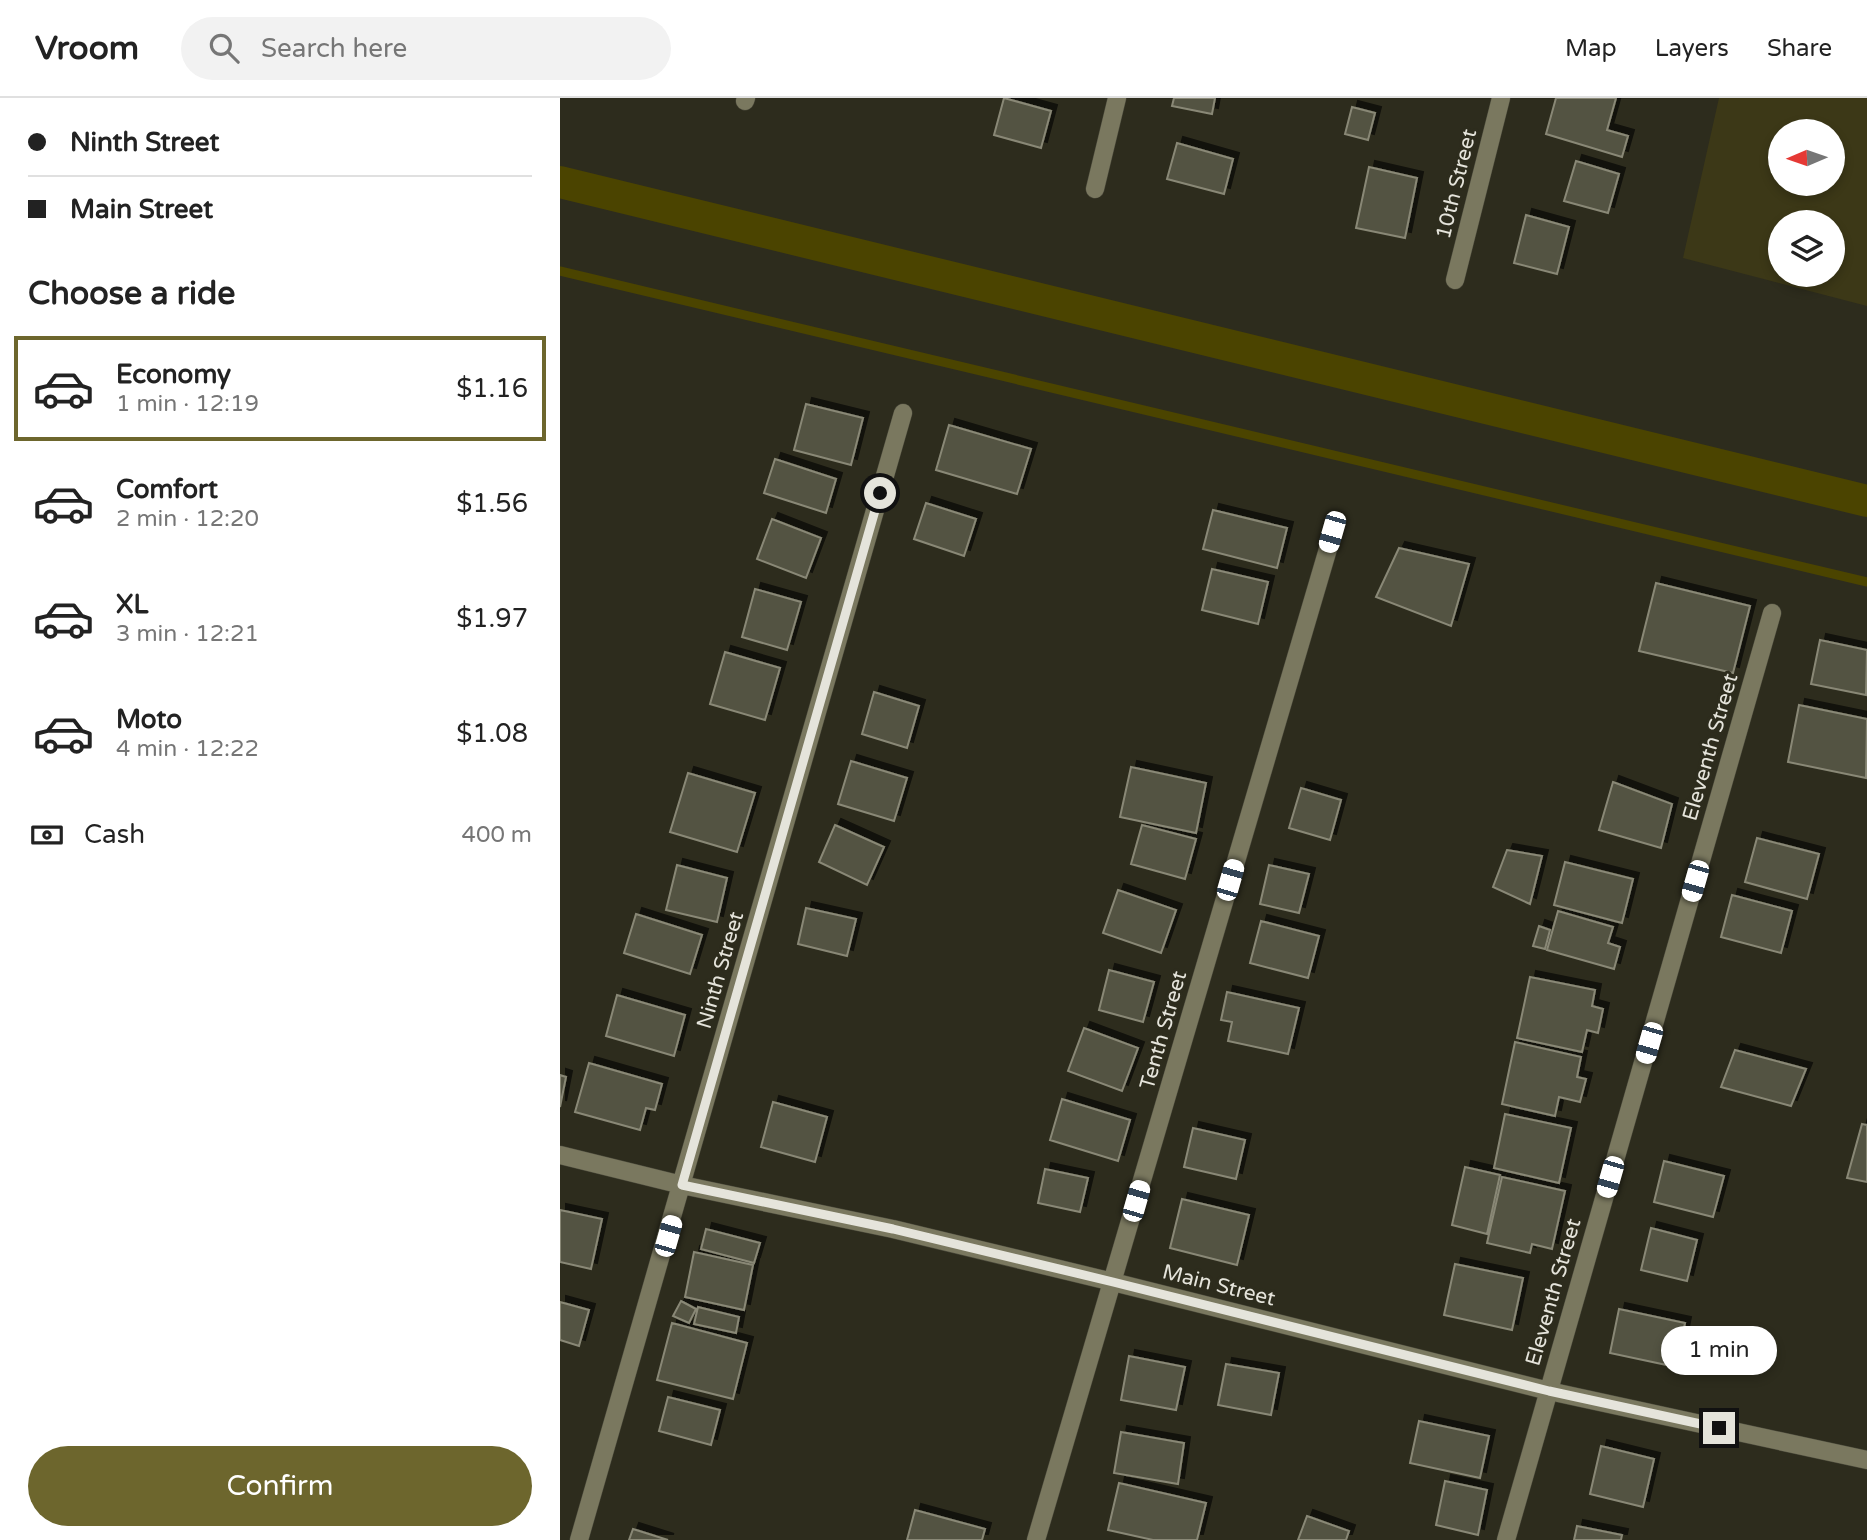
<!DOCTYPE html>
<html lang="en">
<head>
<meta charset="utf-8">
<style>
  body { margin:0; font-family:"Varela Round",sans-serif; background:#f2f2f2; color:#222; height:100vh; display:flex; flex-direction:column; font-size:26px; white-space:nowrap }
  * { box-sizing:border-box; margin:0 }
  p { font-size:23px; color:#767676 }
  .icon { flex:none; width:38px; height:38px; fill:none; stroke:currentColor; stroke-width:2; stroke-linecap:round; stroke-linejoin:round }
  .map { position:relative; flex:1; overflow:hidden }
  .details { display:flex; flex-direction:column; background:#fff; width:560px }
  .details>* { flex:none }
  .hud { display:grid; align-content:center; height:154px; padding:0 28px; background:#fff }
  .needle { width:46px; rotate:268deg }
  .controls { position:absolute; left:1208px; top:21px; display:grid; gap:14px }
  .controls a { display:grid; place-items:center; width:77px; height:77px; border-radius:50%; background:#fff; box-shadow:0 4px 10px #0003; font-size:35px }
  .end { position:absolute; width:32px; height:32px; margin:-16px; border:9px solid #e5e4db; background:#111; box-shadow:0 0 0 4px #111 }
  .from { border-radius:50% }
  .bubble { position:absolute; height:49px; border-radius:24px; background:#fff; box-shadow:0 4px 10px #0003; font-size:23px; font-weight:600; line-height:49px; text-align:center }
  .car { position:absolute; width:21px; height:42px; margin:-21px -10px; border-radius:9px; box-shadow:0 0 5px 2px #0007; background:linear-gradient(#fff 24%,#345 0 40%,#fff 0 76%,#345 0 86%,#fff 0) }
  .hud b { display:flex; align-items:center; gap:24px; height:66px; font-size:26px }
  .hud b+b { border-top:2px solid #e0e0e0 }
  .hud i { width:18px; height:18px; background:#222 }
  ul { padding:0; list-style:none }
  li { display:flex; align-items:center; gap:21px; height:105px; margin:0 14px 10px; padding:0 14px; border:4px solid transparent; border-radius:0px }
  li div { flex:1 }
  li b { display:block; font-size:26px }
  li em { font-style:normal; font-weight:600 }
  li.on { border-color:#6d662d }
  li>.icon { width:63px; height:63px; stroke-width:1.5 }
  h2 { padding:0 28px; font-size:32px; line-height:84px }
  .pay { display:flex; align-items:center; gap:18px; height:77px; padding:0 28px; font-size:26px }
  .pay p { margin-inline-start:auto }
  .primary-button { display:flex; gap:14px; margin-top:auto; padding:14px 28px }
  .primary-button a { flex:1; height:80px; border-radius:42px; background:#6d662d; color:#fff; font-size:28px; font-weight:600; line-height:80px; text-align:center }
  header { display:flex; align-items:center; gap:42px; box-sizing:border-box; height:98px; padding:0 35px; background:#fff; border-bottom:2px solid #e0e0e0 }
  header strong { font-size:33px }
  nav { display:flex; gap:38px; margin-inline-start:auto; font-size:24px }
  .search { width:490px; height:63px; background:#f2f2f2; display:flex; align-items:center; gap:18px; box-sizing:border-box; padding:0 24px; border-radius:38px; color:#767676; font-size:26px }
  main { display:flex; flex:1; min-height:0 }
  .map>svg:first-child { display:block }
</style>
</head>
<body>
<header>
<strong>Vroom</strong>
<div class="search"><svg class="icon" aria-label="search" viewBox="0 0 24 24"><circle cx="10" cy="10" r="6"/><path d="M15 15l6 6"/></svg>Search here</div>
<nav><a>Map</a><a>Layers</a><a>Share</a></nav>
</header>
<main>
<section class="details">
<div class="hud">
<b><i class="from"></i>Ninth Street</b>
<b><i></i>Main Street</b>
</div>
<h2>Choose a ride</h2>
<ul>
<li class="on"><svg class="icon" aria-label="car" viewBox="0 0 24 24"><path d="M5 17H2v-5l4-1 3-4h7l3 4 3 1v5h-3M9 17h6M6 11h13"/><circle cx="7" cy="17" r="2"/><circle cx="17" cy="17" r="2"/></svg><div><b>Economy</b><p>1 min · 12:19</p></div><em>$1.16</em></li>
<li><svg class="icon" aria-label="car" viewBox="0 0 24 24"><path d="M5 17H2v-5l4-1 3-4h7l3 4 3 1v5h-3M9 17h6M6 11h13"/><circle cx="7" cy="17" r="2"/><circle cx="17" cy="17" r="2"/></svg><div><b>Comfort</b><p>2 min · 12:20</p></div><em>$1.56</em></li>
<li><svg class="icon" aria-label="car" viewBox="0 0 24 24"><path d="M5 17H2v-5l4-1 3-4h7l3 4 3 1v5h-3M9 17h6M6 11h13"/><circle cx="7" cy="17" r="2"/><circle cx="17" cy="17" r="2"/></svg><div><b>XL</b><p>3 min · 12:21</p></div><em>$1.97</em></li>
<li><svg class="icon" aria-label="car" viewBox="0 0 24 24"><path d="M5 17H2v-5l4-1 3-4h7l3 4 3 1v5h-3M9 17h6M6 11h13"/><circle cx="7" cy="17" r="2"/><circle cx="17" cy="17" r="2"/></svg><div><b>Moto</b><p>4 min · 12:22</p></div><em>$1.08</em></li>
</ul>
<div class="pay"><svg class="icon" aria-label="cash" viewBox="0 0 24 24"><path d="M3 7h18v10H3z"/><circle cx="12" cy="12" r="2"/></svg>Cash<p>400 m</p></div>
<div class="primary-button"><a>Confirm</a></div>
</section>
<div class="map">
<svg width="1307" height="1442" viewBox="0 0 1307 1442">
  <defs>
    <filter id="shadow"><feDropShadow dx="6" dy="-6" stdDeviation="0" flood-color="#0009"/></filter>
  </defs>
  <rect width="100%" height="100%" fill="#2d2c1d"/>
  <!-- green -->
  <path fill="#3c3817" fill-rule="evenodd" d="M 1159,0 L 1307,0 L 1307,208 L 1123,160 ZM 1220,33 L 1272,33 L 1272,86 L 1220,86 ZM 1220,124 L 1272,124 L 1272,177 L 1220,177 Z"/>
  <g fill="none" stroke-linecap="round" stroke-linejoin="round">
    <!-- stream -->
    <path stroke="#4b4400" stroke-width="9" d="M 0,173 L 1307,484"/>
    <!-- canal -->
    <path stroke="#4b4400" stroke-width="32" d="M 0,84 L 1307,403"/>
  </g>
  <!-- building -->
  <path fill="#535242" stroke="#898876" stroke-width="2" filter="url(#shadow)" d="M 444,0 L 491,13 L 481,50 L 434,37 Z
    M 614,0 L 655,0 L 652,16 L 612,8 Z
    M 996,0 L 1056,0 L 1047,32 L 1068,38 L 1062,59 L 986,36 Z
    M 792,9 L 815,15 L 808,42 L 785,36 Z
    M 617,45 L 673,61 L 664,96 L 607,81 Z
    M 1016,63 L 1059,76 L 1048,115 L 1004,103 Z
    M 809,69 L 857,80 L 845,140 L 796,130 Z
    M 966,117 L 1009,129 L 997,176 L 954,165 Z
    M 246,306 L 303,320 L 291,367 L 234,352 Z
    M 389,327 L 471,351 L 457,396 L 376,372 Z
    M 215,361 L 276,381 L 266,415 L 204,395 Z
    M 366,405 L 416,421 L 404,458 L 354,441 Z
    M 653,412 L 727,430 L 717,470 L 643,451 Z
    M 212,421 L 261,440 L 246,480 L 197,461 Z
    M 839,450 L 909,466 L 891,528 L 816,499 Z
    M 652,471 L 708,484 L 698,526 L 642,512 Z
    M 1096,485 L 1190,508 L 1173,575 L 1079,553 Z
    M 195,491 L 241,504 L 227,552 L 182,539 Z
    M 1260,542 L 1307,552 L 1306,597 L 1251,586 Z
    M 165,554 L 220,570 L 205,622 L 150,606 Z
    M 314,594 L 359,608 L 347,650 L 302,636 Z
    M 1239,607 L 1307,621 L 1306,680 L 1228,664 Z
    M 291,663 L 347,680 L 334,723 L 278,706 Z
    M 571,669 L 646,685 L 636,735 L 560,719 Z
    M 128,675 L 195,695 L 177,754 L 110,734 Z
    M 1053,684 L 1112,706 L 1101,750 L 1039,732 Z
    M 741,690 L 781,702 L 770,742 L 729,730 Z
    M 275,727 L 324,749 L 307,787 L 259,764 Z
    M 582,727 L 636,741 L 625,781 L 571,766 Z
    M 1197,740 L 1259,756 L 1247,801 L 1185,784 Z
    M 947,752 L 982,758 L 970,806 L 933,789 Z
    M 1005,764 L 1073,781 L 1062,825 L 994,807 Z
    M 117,767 L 167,780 L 157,824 L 106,812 Z
    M 709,767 L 749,776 L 739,815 L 700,806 Z
    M 558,792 L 616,812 L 601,855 L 543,835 Z
    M 1172,797 L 1232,813 L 1221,855 L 1161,839 Z
    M 246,810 L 296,821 L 287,858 L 238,846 Z
    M 998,813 L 1053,829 L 1048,845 L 1060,849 L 1054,871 L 987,852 Z
    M 76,816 L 142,837 L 130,876 L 64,855 Z
    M 701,823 L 759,838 L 748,880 L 690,865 Z
    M 979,828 L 990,832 L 985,851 L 973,848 Z
    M 549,872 L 594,884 L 583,924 L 539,912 Z
    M 970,879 L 1035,892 L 1032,908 L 1043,911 L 1038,935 L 1027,932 L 1022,954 L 957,940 Z
    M 667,894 L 739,910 L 728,956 L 668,943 L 672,924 L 661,922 Z
    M 57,897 L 125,917 L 114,958 L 46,938 Z
    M 524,930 L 578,950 L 562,993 L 508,973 Z
    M 955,944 L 1021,959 L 1017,979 L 1026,981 L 1020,1004 L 999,999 L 995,1018 L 942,1006 Z
    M 1175,952 L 1246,971 L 1231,1008 L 1161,989 Z
    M 29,965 L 102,986 L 95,1012 L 86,1010 L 80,1032 L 15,1014 Z
    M 0,977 L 6,979 L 0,1009 Z
    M 502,1001 L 570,1022 L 558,1063 L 490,1042 Z
    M 213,1004 L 267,1019 L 255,1064 L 201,1049 Z
    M 945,1016 L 1011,1030 L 999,1085 L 934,1070 Z
    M 1302,1026 L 1307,1027 L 1307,1084 L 1287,1080 Z
    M 633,1030 L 685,1042 L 676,1081 L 624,1069 Z
    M 1104,1063 L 1164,1078 L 1153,1119 L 1094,1104 Z
    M 905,1069 L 940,1077 L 927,1136 L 892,1127 Z
    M 485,1071 L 528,1080 L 520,1114 L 478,1105 Z
    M 942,1079 L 1005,1093 L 992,1151 L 972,1146 L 970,1155 L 927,1145 Z
    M 622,1101 L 689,1117 L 677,1167 L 610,1150 Z
    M 0,1112 L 42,1121 L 31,1171 L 0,1164 Z
    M 1091,1130 L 1137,1142 L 1127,1183 L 1081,1172 Z
    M 146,1131 L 200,1145 L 194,1165 L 141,1151 Z
    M 134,1154 L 193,1167 L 184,1212 L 125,1199 Z
    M 895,1166 L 963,1180 L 952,1232 L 884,1217 Z
    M 121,1203 L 136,1211 L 129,1225 L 113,1218 Z
    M 0,1204 L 29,1212 L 19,1248 L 0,1242 Z
    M 138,1209 L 179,1219 L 176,1235 L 134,1226 Z
    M 1059,1211 L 1125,1225 L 1116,1269 L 1050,1255 Z
    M 112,1225 L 187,1245 L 173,1301 L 97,1282 Z
    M 569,1258 L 625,1269 L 616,1312 L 561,1302 Z
    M 666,1266 L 719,1275 L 711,1317 L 658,1307 Z
    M 108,1299 L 160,1312 L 151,1347 L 99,1333 Z
    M 859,1323 L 929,1338 L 920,1380 L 850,1365 Z
    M 561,1334 L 624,1345 L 618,1386 L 554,1375 Z
    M 1041,1348 L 1094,1361 L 1083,1409 L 1030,1396 Z
    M 885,1383 L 927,1392 L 918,1437 L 876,1427 Z
    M 559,1385 L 646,1405 L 637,1442 L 593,1442 L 548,1432 Z
    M 355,1412 L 425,1431 L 422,1442 L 347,1442 Z
    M 747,1418 L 789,1433 L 786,1442 L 738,1442 Z
    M 1017,1428 L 1062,1437 L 1061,1442 L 1014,1442 Z
    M 73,1431 L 108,1442 L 69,1442 Z"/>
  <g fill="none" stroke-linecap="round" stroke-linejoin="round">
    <defs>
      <path id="minor" d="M 185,3 L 186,0
        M 535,91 L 557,0
        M 895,182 L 941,0
        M 0,1057 L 122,1087 L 333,1131 L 553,1184 L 989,1293 L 1307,1362
        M 19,1442 L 343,315
        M 476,1442 L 773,434
        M 946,1442 L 1212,515"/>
    </defs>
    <!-- minor casing -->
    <use href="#minor" stroke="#4a493b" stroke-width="19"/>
    <!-- minor -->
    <use href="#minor" stroke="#7a785f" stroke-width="18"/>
  </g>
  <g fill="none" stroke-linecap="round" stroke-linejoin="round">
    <!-- route -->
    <path stroke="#e5e4db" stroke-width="9" d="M 320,395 L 122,1087 L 333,1131 L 553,1184 L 989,1293 L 1159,1330"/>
  </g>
  <g text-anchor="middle" stroke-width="6" stroke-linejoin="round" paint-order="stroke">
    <!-- street labels -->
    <g font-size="21" fill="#e5e4db" stroke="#2d2c1d">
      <text transform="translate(896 86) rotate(-76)" y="7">10th Street</text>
      <text transform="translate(1150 649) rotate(-74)" y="7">Eleventh Street</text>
      <text transform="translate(160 872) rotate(-74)" y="7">Ninth Street</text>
      <text transform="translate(603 932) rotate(-74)" y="7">Tenth Street</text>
      <text transform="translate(659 1187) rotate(14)" y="7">Main Street</text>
      <text transform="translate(993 1194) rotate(-74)" y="7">Eleventh Street</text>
    </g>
  </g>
</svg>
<div class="controls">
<a><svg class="needle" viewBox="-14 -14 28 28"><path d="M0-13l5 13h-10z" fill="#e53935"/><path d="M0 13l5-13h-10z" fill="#767676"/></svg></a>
<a><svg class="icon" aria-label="layers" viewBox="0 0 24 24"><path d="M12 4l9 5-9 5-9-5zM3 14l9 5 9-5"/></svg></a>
</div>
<i class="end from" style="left:320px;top:395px"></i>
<i class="end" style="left:1159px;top:1330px"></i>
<div class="bubble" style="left:1101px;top:1228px;width:116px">1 min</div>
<i class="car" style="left:772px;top:434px;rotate:196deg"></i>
<i class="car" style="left:670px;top:782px;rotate:16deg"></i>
<i class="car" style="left:1135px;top:783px;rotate:196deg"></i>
<i class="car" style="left:1089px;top:945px;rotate:196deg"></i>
<i class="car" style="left:1050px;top:1079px;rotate:196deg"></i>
<i class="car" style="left:576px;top:1103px;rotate:16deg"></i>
<i class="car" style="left:108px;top:1138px;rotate:16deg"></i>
</div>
</main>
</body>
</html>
